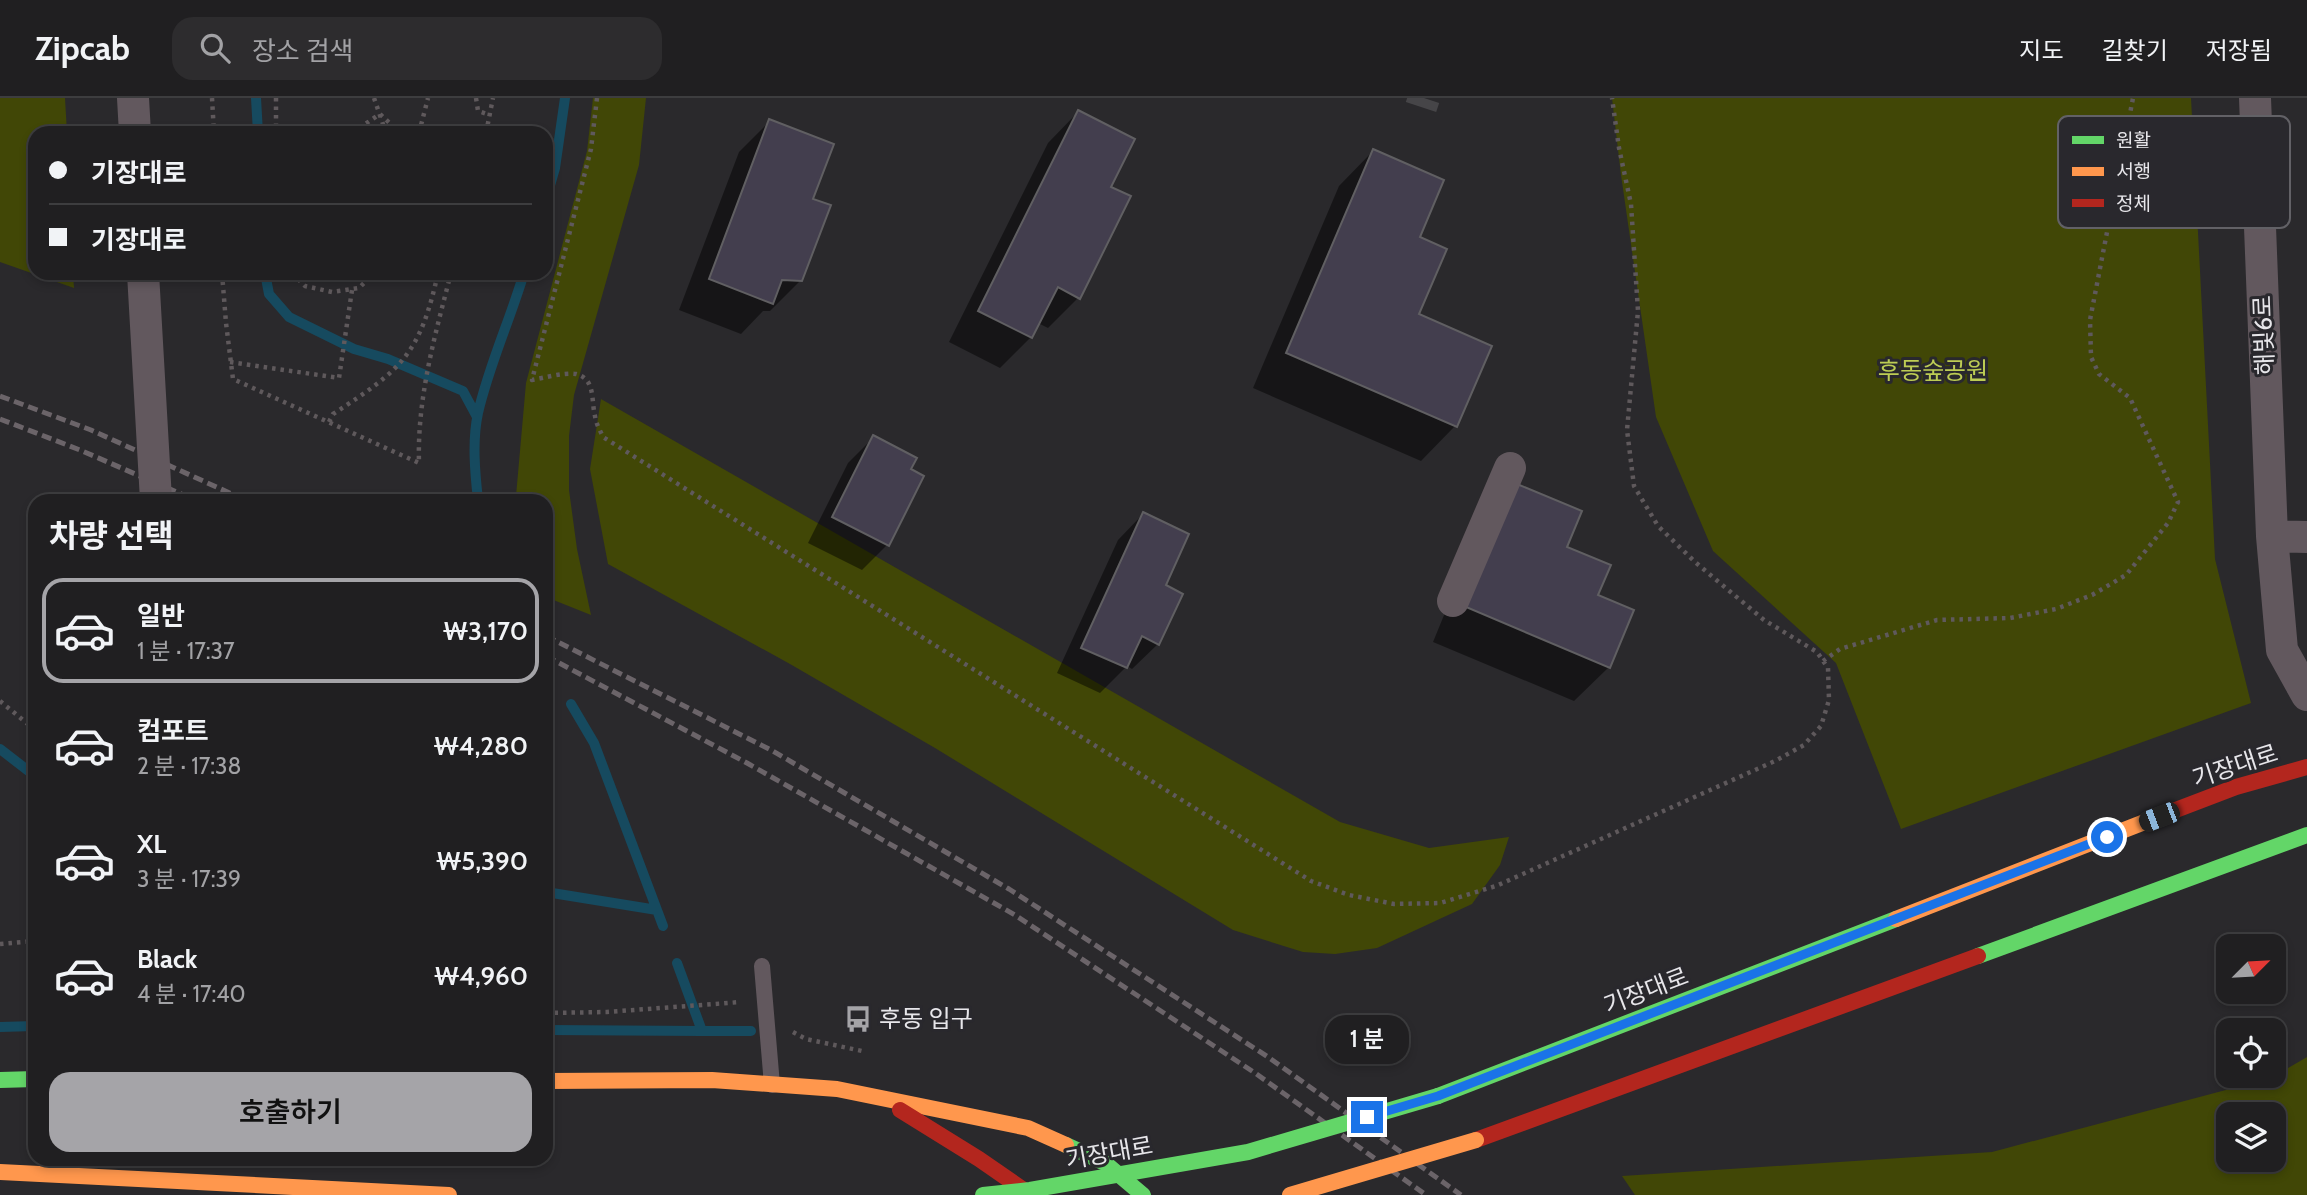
<!DOCTYPE html>
<html lang="ko">
<head>
<meta charset="utf-8">
<style>
  body { margin:0; font-family:Cabin,"Noto Sans KR",sans-serif; background:#2d2c2e; color:#f1f3f6; height:100vh; display:flex; flex-direction:column; font-size:26px; white-space:nowrap }
  * { box-sizing:border-box; margin:0 }
  p { font-size:23px; color:#a2a2a5 }
  .icon { flex:none; width:38px; height:38px; fill:none; stroke:currentColor; stroke-width:2; stroke-linecap:round; stroke-linejoin:round }
  .map { position:relative; flex:1; overflow:hidden }
  .side { position:absolute; left:28px; top:396px; width:525px; height:672px; display:flex; flex-direction:column; background:#201f21; border-radius:21px; box-shadow:0 4px 10px #0003,0 0 0 2px #3d3d3f }
  .side>* { flex:none }
  .top-card { position:absolute; left:28px; top:28px; width:525px; height:154px; border-radius:21px; box-shadow:0 4px 10px #0003,0 0 0 2px #3d3d3f; display:grid; align-content:center; height:154px; padding:0 21px; background:#201f21 }
  .needle { width:46px; rotate:66deg }
  .buttons { position:absolute; left:2216px; top:836px; display:grid; gap:14px }
  .buttons a { display:grid; place-items:center; width:70px; height:70px; border-radius:14px; background:#201f21; box-shadow:0 4px 10px #0003,0 0 0 2px #3d3d3f; font-size:35px }
  .end { position:absolute; width:32px; height:32px; margin:-16px; border:9px solid #1a73e8; background:#fff; box-shadow:0 0 0 4px #fff }
  .from { border-radius:50% }
  .bubble { position:absolute; height:49px; border-radius:21px; background:#201f21; box-shadow:0 4px 10px #0003,0 0 0 2px #3d3d3f; font-size:23px; font-weight:600; line-height:49px; text-align:center }
  .car { position:absolute; width:21px; height:42px; margin:-21px -10px; border-radius:9px; box-shadow:0 0 5px 2px #0007; background:linear-gradient(#222 24%,#8ab4d8 0 40%,#222 0 76%,#8ab4d8 0 86%,#222 0) }
  .top-card b { display:flex; align-items:center; gap:24px; height:66px; font-size:26px }
  .top-card b+b { border-top:2px solid #3d3d3f }
  .top-card i { width:18px; height:18px; background:#f1f3f6 }
  ul { padding:0; list-style:none }
  li { display:flex; align-items:center; gap:21px; height:105px; margin:0 14px 10px; padding:0 7px; border:4px solid transparent; border-radius:21px }
  li div { flex:1 }
  li b { display:block; font-size:26px }
  li em { font-style:normal; font-weight:600 }
  li.active { border-color:#a5a4a8 }
  li>.icon { width:63px; height:63px; stroke-width:1.5 }
  h2 { padding:0 21px; font-size:32px; line-height:84px }
  .action { display:flex; gap:14px; margin-top:auto; padding:14px 21px }
  .action a { flex:1; height:80px; border-radius:21px; background:#a5a4a8; color:#111; font-size:28px; font-weight:600; line-height:80px; text-align:center }
  header { display:flex; align-items:center; gap:42px; box-sizing:border-box; height:98px; padding:0 35px; background:#201f21; border-bottom:2px solid #3d3d3f }
  header strong { font-size:33px }
  nav { display:flex; gap:38px; margin-inline-start:auto; font-size:24px }
  .search { width:490px; height:63px; background:#2d2c2e; display:flex; align-items:center; gap:18px; box-sizing:border-box; padding:0 24px; border-radius:21px; color:#a2a2a5; font-size:26px }
  .map>svg:first-child { display:block }
</style>
</head>
<body>
<header>
<strong>Zipcab</strong>
<div class="search"><svg class="icon" aria-label="search" viewBox="0 0 24 24"><circle cx="10" cy="10" r="6"/><path d="M15 15l6 6"/></svg>장소 검색</div>
<nav><a>지도</a><a>길찾기</a><a>저장됨</a></nav>
</header>
<div class="map">
<svg width="2307" height="1097" viewBox="0 0 2307 1097">
  <rect width="100%" height="100%" fill="#2a292c"/>
  <!-- green -->
  <path fill="#414706" fill-rule="evenodd" d="M 0,0 L 65,0 L 67,35 L 35,35 L 35,175 L 73,175 L 74,190 L 0,164 Z
    M 593,0 L 646,0 L 639,67 L 574,297 L 569,338 L 569,392 L 577,451 L 591,517 L 546,499 L 546,402 L 517,402 L 516,398 L 526,285 L 587,53 Z
    M 1612,0 L 2191,0 L 2215,461 L 2251,605 L 1901,731 L 1836,565 L 1713,453 L 1656,319 L 1621,77 Z
    M 601,301 L 1340,724 L 1429,750 L 1509,739 L 1500,767 L 1472,806 L 1377,850 L 1335,856 L 1303,854 L 1233,832 L 935,650 L 790,566 L 608,466 L 590,371 Z
    M 2307,959 L 2307,1097 L 1635,1097 L 1622,1078 L 1992,1054 L 2271,980 ZM 2228,1017 L 2273,1017 L 2273,1062 L 2228,1062 Z"/>
  <!-- shadow -->
  <path fill="#0007" d="M 1078,14 L 1109,89 L 1078,200 L 1048,230 L 1038,225 L 1031,239 L 1000,270 L 949,244 L 1048,45 Z
    M 770,23 L 811,102 L 801,182 L 770,213 L 763,213 L 741,236 L 679,212 L 739,54 Z
    M 1373,53 L 1418,140 L 1416,217 L 1490,249 L 1455,328 L 1421,363 L 1253,290 L 1339,88 Z
    M 873,340 L 908,372 L 888,446 L 862,472 L 808,445 L 848,365 Z
    M 1143,416 L 1158,546 L 1132,571 L 1127,568 L 1100,595 L 1057,575 L 1118,442 Z
    M 1483,422 L 1565,449 L 1596,498 L 1609,569 L 1574,603 L 1433,544 Z"/>
  <g fill="none" stroke-linecap="round" stroke-linejoin="round">
    <!-- stream -->
    <path stroke="#164a5f" stroke-width="10" d="M 256,0 L 258,35
      M 546,101 L 555,70 L 565,0
      M 265,175 L 269,196 L 289,219 L 354,251 L 388,261 L 463,293 L 477,319
      M 478,402 C 475,375 472,343 478,315 C 489,267 510,222 524,175
      M 571,606 L 594,645 L 663,828
      M 0,651 L 35,678
      M 546,794 L 657,812
      M 677,865 L 702,933 L 751,933
      M 0,929 L 35,928
      M 546,932 L 702,933"/>
  </g>
  <!-- building -->
  <path fill="#433e4e" stroke="#605f62" stroke-width="2" d="M 1078,12 L 1135,41 L 1111,89 L 1131,98 L 1080,201 L 1058,189 L 1032,240 L 978,213 Z
    M 769,21 L 834,46 L 813,101 L 831,107 L 802,183 L 782,182 L 773,206 L 709,181 Z
    M 1373,51 L 1444,82 L 1420,139 L 1447,151 L 1419,216 L 1492,248 L 1457,329 L 1286,255 Z
    M 873,337 L 917,360 L 911,371 L 924,378 L 889,448 L 832,419 Z
    M 1517,386 L 1582,413 L 1567,449 L 1611,467 L 1598,497 L 1634,512 L 1610,570 L 1466,509 Z
    M 1143,414 L 1189,436 L 1166,487 L 1183,496 L 1159,547 L 1142,538 L 1127,570 L 1081,550 Z"/>
  <g fill="none" stroke-linecap="round" stroke-linejoin="round">
    <!-- street-tunnel -->
    <path stroke="#464548" stroke-width="32" stroke-dasharray="32 16" stroke-linecap="butt" d="M 1421,9 L 1424,0"/>
    <!-- path -->
    <path stroke="#5f595c" stroke-width="4.5" stroke-dasharray="3.5 5" stroke-linecap="butt" d="M 212,0 L 214,35
      M 276,0 L 276,35
      M 374,0 L 386,35
      M 476,0 L 478,13 L 490,17
      M 597,0 L 591,51 L 532,282 C 544,280 564,274 576,276 C 596,281 591,303 595,318 C 596,326 600,332 603,339 L 1311,783 L 1349,797 L 1394,806 L 1440,805 L 1496,788 L 1775,663 L 1804,647 L 1821,628 L 1829,602 L 1828,570 L 1817,554 L 1764,522 L 1695,464 L 1658,428 L 1634,388 L 1627,332 L 1638,213 L 1631,106 L 1619,50 L 1612,0
      M 352,35 L 380,16 L 400,35
      M 419,35 L 428,0
      M 486,35 L 493,0
      M 222,175 L 226,225 L 233,281 L 419,365 C 417,300 435,237 451,175
      M 292,175 L 305,188 L 332,194 L 359,190 L 370,179 L 371,175
      M 230,264 L 339,280 L 352,192
      M 329,324 L 333,316 C 401,272 420,257 438,175
      M 1823,563 L 1840,551 L 1937,522 L 2010,520 L 2056,511 L 2092,497 L 2126,477 L 2168,425 L 2178,404 L 2130,300 L 2099,276 L 2091,259 L 2090,222 L 2133,0
      M 0,603 L 35,632
      M 0,846 L 35,843
      M 546,915 L 607,914 L 741,904
      M 793,934 L 806,941 L 862,953"/>
    <!-- lane -->
    <path stroke="#62585e" stroke-width="16" d="M 762,868 L 772,987"/>
    <!-- street -->
    <path stroke="#62585e" stroke-width="32" d="M 133,0 L 135,35
      M 2255,0 L 2272,438 L 2282,552 L 2307,597
      M 2272,438 L 2307,439
      M 1453,503 L 1510,370"/>
    <!-- fast -->
    <path stroke="#63d668" stroke-width="16" d="M 1978,858 L 2307,737
      M 0,982 L 35,981
      M 1438,998 L 1896,821
      M 1066,1047 L 1105,1065 L 1143,1097"/>
    <!-- slow -->
    <path stroke="#ff974d" stroke-width="16" d="M 1896,821 L 2160,718
      M 546,983 L 712,982 L 837,991 L 1028,1030 L 1066,1047
      M 0,1074 L 449,1097"/>
    <!-- jam -->
    <path stroke="#b3261e" stroke-width="16" d="M 2160,718 L 2236,689 L 2307,669
      M 900,1012 L 979,1061 L 1031,1097
      M 1476,1042 L 1978,858"/>
    <!-- rail -->
    <path stroke="#6b6469" stroke-width="5" stroke-dasharray="10 5" stroke-linecap="butt" d="M 0,298 L 91,332 L 245,402
      M 0,321 L 80,352 L 195,402
      M 546,538 L 771,652 L 1009,791 L 1268,959 L 1461,1097
      M 546,558 L 747,665 L 1015,817 L 1255,975 L 1426,1097"/>
    <!-- street-bridge -->
    <path stroke="#62585e" stroke-width="32" d="M 143,175 L 156,402"/>
    <!-- fast-bridge -->
    <path stroke="#63d668" stroke-width="16" d="M 983,1097 L 1030,1092 L 1248,1054 L 1438,998"/>
    <!-- slow-bridge -->
    <path stroke="#ff974d" stroke-width="16" d="M 1290,1097 L 1476,1042"/>
  </g>
  <g fill="none" stroke-linecap="round" stroke-linejoin="round">
    <!-- route -->
    <path stroke="#1a73e8" stroke-width="9" d="M 1367,1019 L 1438,998 L 2107,739"/>
  </g>
  <!-- icons -->
  <defs>
    <symbol id="bus-bare" viewBox="-9 -9 18 18"><path d="M-5-6H5V4H4V6H2V4H-2V6H-4V4H-5ZM-3.5-4V0h7V-4ZM-3.5 1.2v1.5H-2V1.2ZM2 1.2v1.5H3.5V1.2Z" fill="#a5a4a8" stroke="#29282d" stroke-width="2.5" paint-order="stroke"/></symbol>
  </defs>
  <g fill-rule="evenodd">
    <use href="#bus-bare" x="839" y="902" width="38" height="38"/>
  </g>
  <g text-anchor="middle" stroke-width="6" stroke-linejoin="round" paint-order="stroke">
    <!-- street labels -->
    <g font-size="24" fill="#e7e6ea" stroke="#29282d">
      <text transform="translate(2264 237) rotate(-92)" y="8">해빛6로</text>
      <text transform="translate(2235 668) rotate(-18)" y="8">기장대로</text>
      <text transform="translate(1646 893) rotate(-21)" y="8">기장대로</text>
      <text transform="translate(1109 1055) rotate(-10)" y="8">기장대로</text>
    </g>
    <!-- park labels -->
    <g font-size="24" fill="#bdcc54" stroke="#29282d">
      <text x="1933" y="281">후동숲공원</text>
    </g>
    <!-- poi labels -->
    <g font-size="24" fill="#e7e6ea" stroke="#29282d" text-anchor="start">
      <text x="879" y="929">후동 입구</text>
    </g>
  </g>
  <!-- legend -->
  <rect x="2058" y="18" width="232" height="112" rx="10" fill="#29282d" stroke="#626166" stroke-width="2"/>
  <rect x="2072" y="38" width="32" height="8" fill="#63d668"/>
  <rect x="2072" y="69" width="32" height="9" fill="#ff974d"/>
  <rect x="2072" y="101" width="32" height="8" fill="#b3261e"/>
  <g font-size="19" fill="#e7e6ea">
    <text x="2116" y="49">원활</text>
    <text x="2116" y="80">서행</text>
    <text x="2116" y="112">정체</text>
  </g>
</svg>
<div class="buttons">
<a><svg class="needle" viewBox="-14 -14 28 28"><path d="M0-13l5 13h-10z" fill="#e53935"/><path d="M0 13l5-13h-10z" fill="#a2a2a5"/></svg></a>
<a><svg class="icon" aria-label="locate" viewBox="0 0 24 24"><circle cx="12" cy="12" r="6"/><path d="M12 2v4M12 18v4M2 12h4M18 12h4"/></svg></a>
<a><svg class="icon" aria-label="layers" viewBox="0 0 24 24"><path d="M12 4l9 5-9 5-9-5zM3 14l9 5 9-5"/></svg></a>
</div>
<i class="end from" style="left:2107px;top:739px"></i>
<i class="end" style="left:1367px;top:1019px"></i>
<div class="bubble" style="left:1325px;top:917px;width:84px">1 분</div>
<i class="car" style="left:2159px;top:719px;rotate:249deg"></i>
<div class="top-card">
<b><i class="from"></i>기장대로</b>
<b><i></i>기장대로</b>
</div>
<section class="side">
<h2>차량 선택</h2>
<ul>
<li class="active"><svg class="icon" aria-label="car" viewBox="0 0 24 24"><path d="M5 17H2v-5l4-1 3-4h7l3 4 3 1v5h-3M9 17h6M6 11h13"/><circle cx="7" cy="17" r="2"/><circle cx="17" cy="17" r="2"/></svg><div><b>일반</b><p>1 분 · 17:37</p></div><em>₩3,170</em></li>
<li><svg class="icon" aria-label="car" viewBox="0 0 24 24"><path d="M5 17H2v-5l4-1 3-4h7l3 4 3 1v5h-3M9 17h6M6 11h13"/><circle cx="7" cy="17" r="2"/><circle cx="17" cy="17" r="2"/></svg><div><b>컴포트</b><p>2 분 · 17:38</p></div><em>₩4,280</em></li>
<li><svg class="icon" aria-label="car" viewBox="0 0 24 24"><path d="M5 17H2v-5l4-1 3-4h7l3 4 3 1v5h-3M9 17h6M6 11h13"/><circle cx="7" cy="17" r="2"/><circle cx="17" cy="17" r="2"/></svg><div><b>XL</b><p>3 분 · 17:39</p></div><em>₩5,390</em></li>
<li><svg class="icon" aria-label="car" viewBox="0 0 24 24"><path d="M5 17H2v-5l4-1 3-4h7l3 4 3 1v5h-3M9 17h6M6 11h13"/><circle cx="7" cy="17" r="2"/><circle cx="17" cy="17" r="2"/></svg><div><b>Black</b><p>4 분 · 17:40</p></div><em>₩4,960</em></li>
</ul>
<div class="action"><a>호출하기</a></div>
</section>
</div>
</body>
</html>
